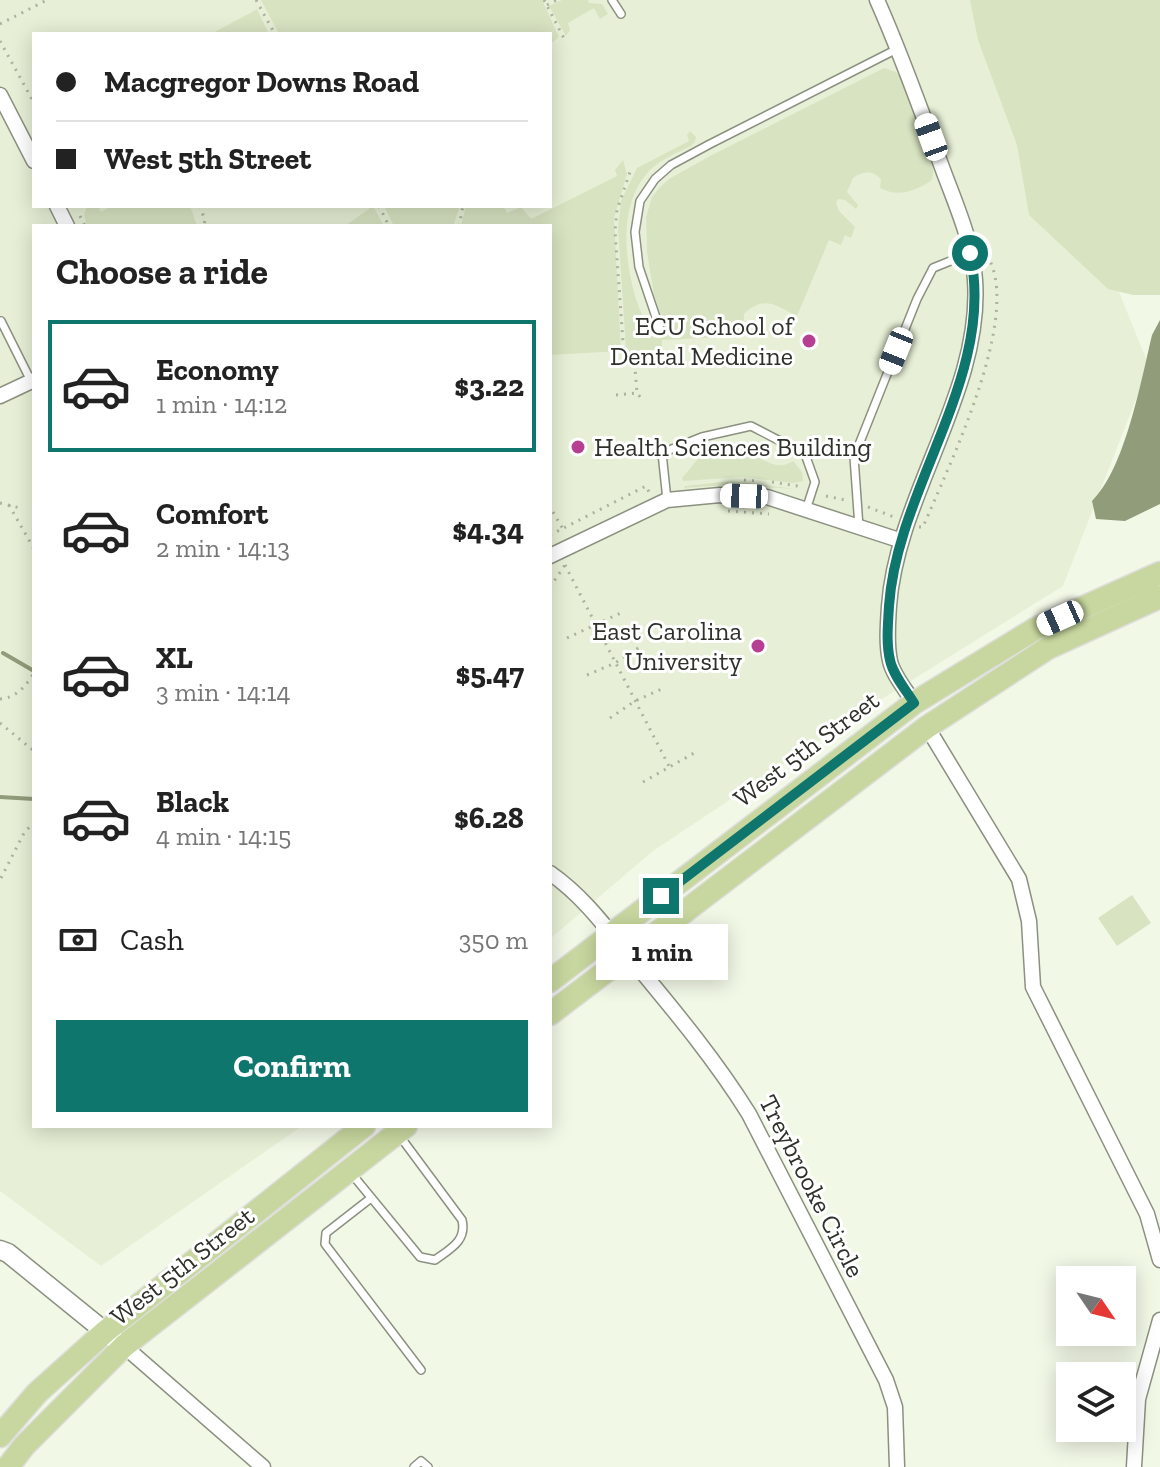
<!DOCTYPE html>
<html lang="en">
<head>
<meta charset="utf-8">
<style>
  body { margin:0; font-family:"Zilla Slab",serif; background:#f2f2f2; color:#222; height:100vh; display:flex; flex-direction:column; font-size:30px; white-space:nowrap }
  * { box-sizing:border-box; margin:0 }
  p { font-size:26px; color:#767676 }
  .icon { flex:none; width:44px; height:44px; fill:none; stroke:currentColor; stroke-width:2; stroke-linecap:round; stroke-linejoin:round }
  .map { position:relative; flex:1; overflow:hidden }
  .side { position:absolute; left:32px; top:224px; width:520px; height:904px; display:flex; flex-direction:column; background:#fff; border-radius:0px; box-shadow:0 4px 20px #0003 }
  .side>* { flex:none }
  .guide { position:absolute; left:32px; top:32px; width:520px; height:176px; border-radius:0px; box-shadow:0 4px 20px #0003; display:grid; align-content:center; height:176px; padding:0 24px; background:#fff }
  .needle { width:52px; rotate:125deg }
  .fabs { position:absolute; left:1056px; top:1266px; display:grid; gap:16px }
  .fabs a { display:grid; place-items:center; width:80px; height:80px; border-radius:0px; background:#fff; box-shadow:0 4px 20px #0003; font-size:40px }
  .end { position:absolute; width:36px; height:36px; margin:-18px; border:10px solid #0f766e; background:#fff; box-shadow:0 0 0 4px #fff }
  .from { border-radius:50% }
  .bubble { position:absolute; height:56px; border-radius:0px; background:#fff; box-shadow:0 4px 20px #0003; font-size:26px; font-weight:800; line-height:56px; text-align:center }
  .car { position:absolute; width:24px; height:48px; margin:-24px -12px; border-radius:10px; box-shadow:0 0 6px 2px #0007; background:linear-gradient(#fff 24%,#345 0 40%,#fff 0 76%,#345 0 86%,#fff 0) }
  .guide b { display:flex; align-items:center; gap:28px; height:76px; font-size:30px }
  .guide b+b { border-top:2px solid #e0e0e0 }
  .guide i { width:20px; height:20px; background:#222 }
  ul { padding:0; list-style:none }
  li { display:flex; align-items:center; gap:24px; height:132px; margin:0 16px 12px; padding:0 8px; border:4px solid transparent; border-radius:0px }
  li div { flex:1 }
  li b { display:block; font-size:30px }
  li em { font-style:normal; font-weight:800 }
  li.active { border-color:#0f766e }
  li>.icon { width:72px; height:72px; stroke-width:1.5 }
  h2 { padding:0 24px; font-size:36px; line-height:96px }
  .pay { display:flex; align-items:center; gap:20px; height:88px; padding:0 24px; font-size:30px }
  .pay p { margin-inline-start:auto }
  .button { display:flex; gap:16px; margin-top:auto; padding:16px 24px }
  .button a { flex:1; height:92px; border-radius:0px; background:#0f766e; color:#fff; font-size:32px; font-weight:800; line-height:92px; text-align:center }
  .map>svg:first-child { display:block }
</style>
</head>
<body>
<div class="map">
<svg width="1160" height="1467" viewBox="0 0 1160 1467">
  <rect width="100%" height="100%" fill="#f2f8e6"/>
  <!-- built -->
  <path fill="#e7f0d6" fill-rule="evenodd" d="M 0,0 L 1001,0 L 1149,366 L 1063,586 L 869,707 L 653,851 L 550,939 L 550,226 L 34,226 L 34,1126 L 302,1126 L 101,1266 L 0,1191 ZM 34,34 L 550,34 L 550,206 L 34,206 Z"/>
  <!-- green -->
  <path fill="#d8e3c2" d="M 261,0 L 542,0 L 559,37 L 553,42 L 550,42 L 550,34 L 279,34 Z
    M 562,0 L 588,0 L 589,3 L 602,4 L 608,14 L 600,19 L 594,8 L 568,23 L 570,30 L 566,36 L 549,6 Z
    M 970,0 L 1160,0 L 1160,295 L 1133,295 L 1108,289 L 1029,215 L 1017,145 L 978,40 Z
    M 257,9 L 269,34 L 211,34 L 252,12 Z
    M 884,68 L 896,72 L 903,80 C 912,103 942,159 931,181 C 913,191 900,198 880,188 L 881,180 C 874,170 863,171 853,178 L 847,192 L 858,205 L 856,209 L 845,200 L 838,199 L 836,203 L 839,211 L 855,227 L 851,238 L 845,235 L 841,245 L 829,240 L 797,316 C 775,305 764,295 744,314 L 743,336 L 662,340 L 662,349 L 630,352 L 626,349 L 618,228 L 621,201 L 637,168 L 689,141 L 687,135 L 690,131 L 696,137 L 695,142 L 691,146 C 677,153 661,159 649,171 C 619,203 624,257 635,296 C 639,309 646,323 650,336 L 667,332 L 654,295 L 647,252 L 646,217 L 652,197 L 659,188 L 669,179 L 710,156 Z
    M 623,160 L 627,174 L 614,218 L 621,351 L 550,355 L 550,226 L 461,226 L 466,206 L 503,206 L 507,213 L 521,207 L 531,219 L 617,176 L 615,170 Z
    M 87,206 L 98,206 L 101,212 L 112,206 L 190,206 L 197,226 L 87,226 L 84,215 Z
    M 373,206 L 384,226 L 345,226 Z
    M 384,206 L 460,206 L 453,226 L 394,226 Z
    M 732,447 C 754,447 771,476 793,461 L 802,472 L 803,481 L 793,483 L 742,477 L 683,481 L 682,478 L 702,454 L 706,458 Z
    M 732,481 L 795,489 L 727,485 L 684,488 L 685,486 Z
    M 1132,895 L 1151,923 L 1117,946 L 1098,918 Z"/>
  <!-- water -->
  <path fill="#919c7b" d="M 1160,320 L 1160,504 L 1125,521 L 1096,519 L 1092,501 C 1125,469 1141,381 1152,335 Z"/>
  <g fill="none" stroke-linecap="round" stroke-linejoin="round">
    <!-- stream -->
    <path stroke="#919c7b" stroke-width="4" d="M 3,653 L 34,671
      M 0,797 L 34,799"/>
    <defs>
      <path id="service" d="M 612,0 L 621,14
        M 1,321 L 31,381
        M 660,329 L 639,267 L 635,232 L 640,201 L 655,179 L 671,165 L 710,144 L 897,49
        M 667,500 L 662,453 L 702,437 L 751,426 L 805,454 L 815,482 L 806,510
        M 859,527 L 854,457 L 917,299 L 933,268 L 970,253
        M 351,1173 L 420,1257 L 435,1260 C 450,1249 467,1241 462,1220 L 399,1135
        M 371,1198 L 326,1233 L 325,1244 L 421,1370
        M 414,1467 L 421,1461 L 428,1467"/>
      <path id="minor" d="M 877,0 C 902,56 922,113 943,170 C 956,205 973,243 975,280 C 983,391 897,495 889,606 C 888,624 886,643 890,661 C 893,675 906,690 914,703
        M 0,95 L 34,161
        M 57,206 L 67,226
        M 0,396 L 34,380
        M 550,556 L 667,500 L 720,495 L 767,497 L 899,540
        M 927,727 L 1019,879 L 1029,921 L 1033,987 L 1147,1214 L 1160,1260
        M 550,873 C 586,898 610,933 638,967 C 677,1014 716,1061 749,1114 L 886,1380 L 895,1407 L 897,1467
        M 124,1346 L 263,1467
        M 1134,1467 L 1138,1399 L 1160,1320"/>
      <path id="tertiary" d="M 0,1250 L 8,1253 L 114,1339"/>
      <path id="primary" d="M 550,981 L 914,703 L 1035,629 L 1160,573
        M 550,1014 L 927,727 L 1048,648 L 1160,597
        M 0,1436 L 37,1393 L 106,1331 L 364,1126
        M 8,1467 L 24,1446 L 124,1346 L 406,1126"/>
    </defs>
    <!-- service casing -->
    <use href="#service" stroke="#8b9180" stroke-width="10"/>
    <!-- minor casing -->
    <use href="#minor" stroke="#8b9180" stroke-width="17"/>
    <!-- tertiary casing -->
    <use href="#tertiary" stroke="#8b9180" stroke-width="21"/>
    <!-- primary casing -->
    <use href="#primary" stroke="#dededd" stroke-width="25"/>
    <!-- path -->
    <path stroke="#acb1a2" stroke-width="3" stroke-dasharray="2 6" stroke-linecap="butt" d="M 256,0 L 275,34
      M 544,0 L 566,42
      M 547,5 L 557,0
      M 0,24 L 47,0
      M 0,41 L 34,103
      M 200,206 L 205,221 L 203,226
      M 379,206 L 389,226
      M 80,216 L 85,226
      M 459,226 L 463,206
      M 624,356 L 615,231 L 617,210 L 631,169
      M 634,356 L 637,393
      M 616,357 L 640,358
      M 616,395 L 637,393 L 641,398
      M 744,480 L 760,481
      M 772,482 L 798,486
      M 826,496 L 845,500
      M 0,503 L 20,508
      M 9,505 L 34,549
      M 868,507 L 894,517
      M 728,511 L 769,514
      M 553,512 L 563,529
      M 919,527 L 923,527 C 949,465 1019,323 990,261
      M 550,535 L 646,486 L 649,492
      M 565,565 L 669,766
      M 550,587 L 565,565
      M 567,638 L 625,611
      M 587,675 L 615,663 L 643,645
      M 0,699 C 16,698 26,686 34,673
      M 610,718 L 635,701 L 664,688
      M 0,723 L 34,751
      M 643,782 L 696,752
      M 1,878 L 24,833 L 34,822"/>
    <!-- service -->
    <use href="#service" stroke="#fff" stroke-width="7"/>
    <!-- minor -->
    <use href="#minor" stroke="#fff" stroke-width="14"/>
    <!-- tertiary -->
    <use href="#tertiary" stroke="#fff" stroke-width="18"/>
    <!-- primary -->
    <use href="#primary" stroke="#c8d79f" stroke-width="22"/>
  </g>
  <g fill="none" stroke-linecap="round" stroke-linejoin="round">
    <!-- route -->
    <path stroke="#0f766e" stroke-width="10" d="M 661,896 L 914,703 C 906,690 893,675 890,660 C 886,643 888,624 889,606 C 897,486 997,375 970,253"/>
  </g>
  <!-- markers -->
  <g fill="#b73f93" stroke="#fff" stroke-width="3">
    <circle cx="809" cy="341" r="8"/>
    <circle cx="578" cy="447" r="8"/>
    <circle cx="758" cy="646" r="8"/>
  </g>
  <g text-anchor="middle" stroke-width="6" stroke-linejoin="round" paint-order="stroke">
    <!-- poi labels -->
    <g font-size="26" fill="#2e3029" stroke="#fff" text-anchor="end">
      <text x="793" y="335">ECU School of<tspan x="793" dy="30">Dental Medicine</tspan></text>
      <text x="594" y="456" text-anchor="start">Health Sciences Building</text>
      <text x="742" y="640">East Carolina<tspan x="742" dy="30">University</tspan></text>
    </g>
    <!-- street labels -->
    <g font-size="26" fill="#2e3029" stroke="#fff">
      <text transform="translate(806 749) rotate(-37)" y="9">West 5th Street</text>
      <text transform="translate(812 1186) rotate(63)" y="9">Treybrooke Circle</text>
      <text transform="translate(182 1266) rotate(-38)" y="9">West 5th Street</text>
    </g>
  </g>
</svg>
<div class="fabs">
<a><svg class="needle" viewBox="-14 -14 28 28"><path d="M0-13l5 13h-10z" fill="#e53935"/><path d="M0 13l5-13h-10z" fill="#767676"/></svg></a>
<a><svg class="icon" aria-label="layers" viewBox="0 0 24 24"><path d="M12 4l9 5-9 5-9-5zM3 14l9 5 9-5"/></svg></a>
</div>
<i class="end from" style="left:970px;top:253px"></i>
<i class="end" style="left:661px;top:896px"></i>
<div class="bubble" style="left:596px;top:924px;width:132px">1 min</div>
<i class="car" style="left:931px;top:137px;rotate:340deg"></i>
<i class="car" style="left:896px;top:351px;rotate:202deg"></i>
<i class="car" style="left:744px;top:496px;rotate:272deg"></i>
<i class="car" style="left:1060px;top:618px;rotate:246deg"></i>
<div class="guide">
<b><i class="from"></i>Macgregor Downs Road</b>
<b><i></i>West 5th Street</b>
</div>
<section class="side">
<h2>Choose a ride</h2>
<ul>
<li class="active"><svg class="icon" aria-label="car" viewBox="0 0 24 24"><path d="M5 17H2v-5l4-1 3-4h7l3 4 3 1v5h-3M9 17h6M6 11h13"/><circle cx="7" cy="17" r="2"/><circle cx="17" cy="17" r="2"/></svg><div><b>Economy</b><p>1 min · 14:12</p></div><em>$3.22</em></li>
<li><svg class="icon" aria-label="car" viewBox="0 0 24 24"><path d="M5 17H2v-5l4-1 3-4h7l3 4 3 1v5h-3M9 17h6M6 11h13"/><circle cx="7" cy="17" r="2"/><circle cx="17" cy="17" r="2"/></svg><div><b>Comfort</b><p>2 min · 14:13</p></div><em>$4.34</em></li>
<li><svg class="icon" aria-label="car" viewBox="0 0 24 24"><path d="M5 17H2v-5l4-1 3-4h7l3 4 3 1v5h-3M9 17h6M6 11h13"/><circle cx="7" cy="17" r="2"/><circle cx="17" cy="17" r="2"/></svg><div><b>XL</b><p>3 min · 14:14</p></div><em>$5.47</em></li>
<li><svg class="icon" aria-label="car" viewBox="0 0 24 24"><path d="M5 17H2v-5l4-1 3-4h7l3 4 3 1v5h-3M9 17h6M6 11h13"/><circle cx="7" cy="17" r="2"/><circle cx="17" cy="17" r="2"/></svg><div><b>Black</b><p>4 min · 14:15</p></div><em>$6.28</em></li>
</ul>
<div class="pay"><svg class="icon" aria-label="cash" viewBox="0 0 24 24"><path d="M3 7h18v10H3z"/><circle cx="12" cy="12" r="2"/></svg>Cash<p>350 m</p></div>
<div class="button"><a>Confirm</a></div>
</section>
</div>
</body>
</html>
